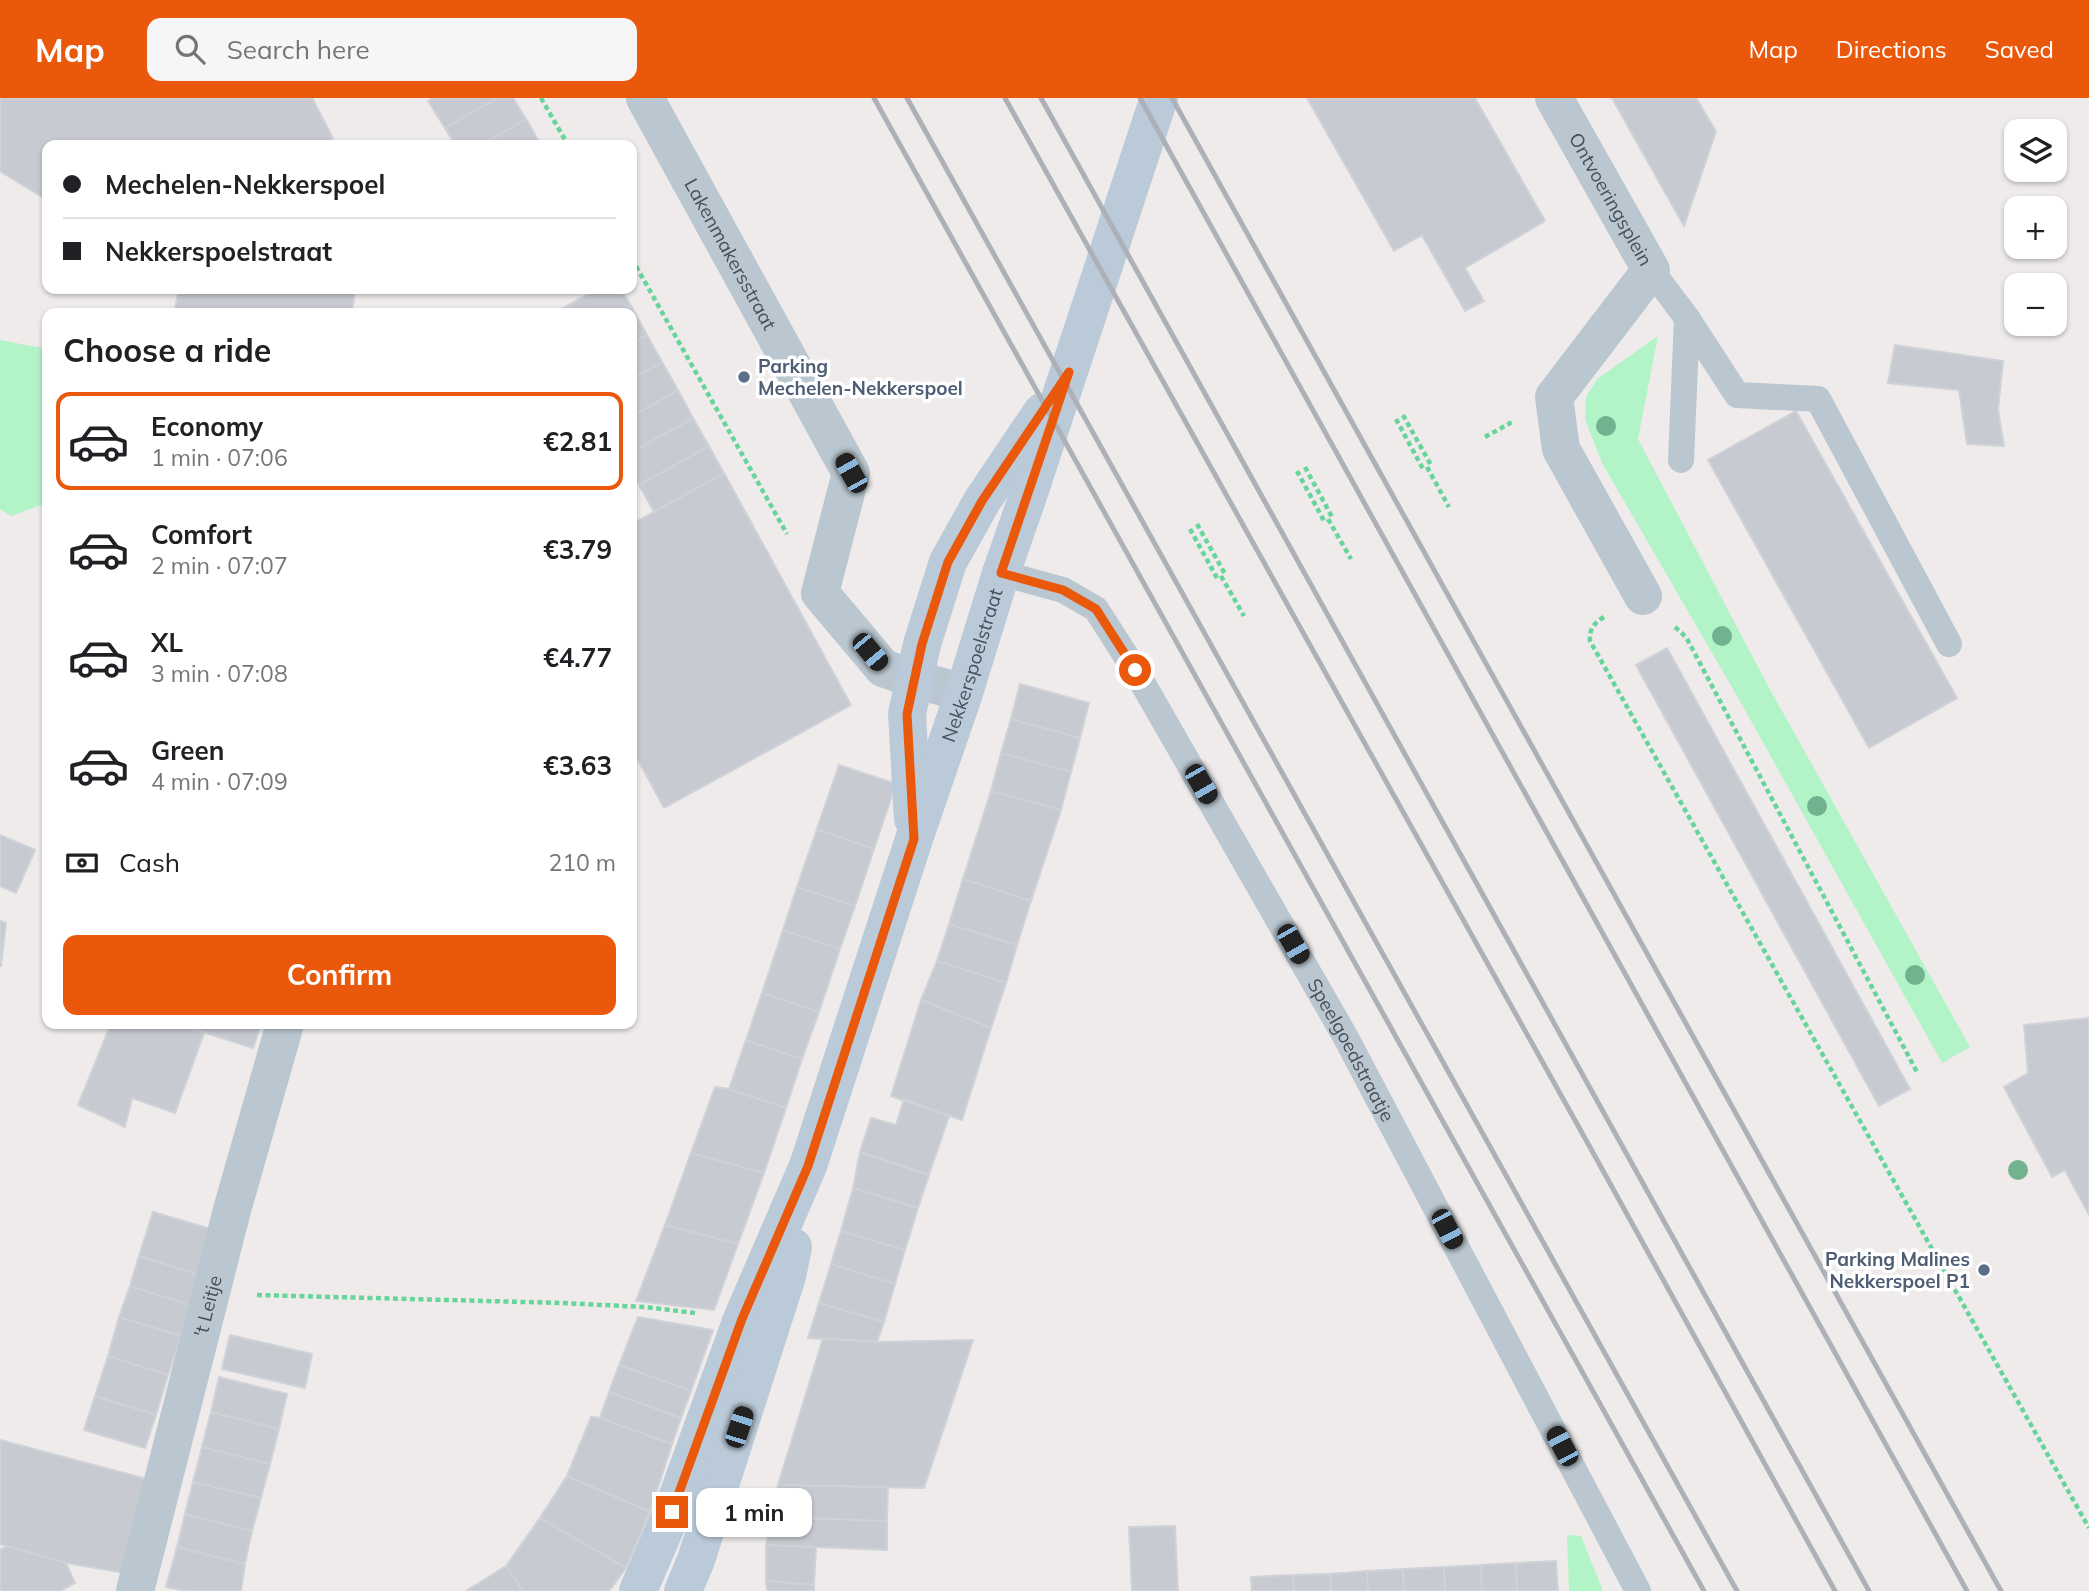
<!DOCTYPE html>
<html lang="en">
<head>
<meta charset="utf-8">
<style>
  body { margin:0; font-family:Mulish,sans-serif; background:#f6f6f6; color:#202124; height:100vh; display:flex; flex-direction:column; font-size:26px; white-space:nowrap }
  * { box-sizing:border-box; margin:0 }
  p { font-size:23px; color:#757577 }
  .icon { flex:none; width:38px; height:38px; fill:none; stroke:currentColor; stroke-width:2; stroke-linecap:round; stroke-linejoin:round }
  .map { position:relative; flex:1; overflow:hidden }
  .drawer { position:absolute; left:42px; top:210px; width:595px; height:721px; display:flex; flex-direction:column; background:#fff; border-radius:14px; box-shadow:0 2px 5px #0004 }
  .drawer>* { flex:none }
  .guide { position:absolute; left:42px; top:42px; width:595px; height:154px; border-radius:14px; box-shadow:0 2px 5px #0004; display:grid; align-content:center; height:154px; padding:0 21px; background:#fff }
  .tools { position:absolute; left:2004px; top:21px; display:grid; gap:14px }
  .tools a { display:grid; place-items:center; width:63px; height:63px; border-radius:14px; background:#fff; box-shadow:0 2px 5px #0004; font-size:35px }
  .end { position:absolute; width:32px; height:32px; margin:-16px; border:9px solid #ea580c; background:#fff; box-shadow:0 0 0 4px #fff }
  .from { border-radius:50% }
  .bubble { position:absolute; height:49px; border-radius:14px; background:#fff; box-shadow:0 2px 5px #0004; font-size:23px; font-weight:700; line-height:49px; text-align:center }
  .car { position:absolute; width:21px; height:42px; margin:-21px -10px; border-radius:9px; box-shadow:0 0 5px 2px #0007; background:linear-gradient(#222 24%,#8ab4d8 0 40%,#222 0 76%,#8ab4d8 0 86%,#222 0) }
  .guide b { display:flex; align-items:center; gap:24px; height:66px; font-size:26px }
  .guide b+b { border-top:2px solid #e0e0e0 }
  .guide i { width:18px; height:18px; background:#202124 }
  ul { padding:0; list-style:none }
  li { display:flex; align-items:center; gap:21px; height:98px; margin:0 14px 10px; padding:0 7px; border:4px solid transparent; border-radius:14px }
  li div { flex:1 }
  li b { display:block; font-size:26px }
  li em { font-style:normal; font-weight:700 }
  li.on { border-color:#ea580c }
  li>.icon { width:63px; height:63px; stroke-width:1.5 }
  h2 { padding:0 21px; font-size:32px; line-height:84px }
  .pay { display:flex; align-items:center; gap:18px; height:77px; padding:0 21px; font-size:26px }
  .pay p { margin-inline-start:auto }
  .cta { display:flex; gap:14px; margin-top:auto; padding:14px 21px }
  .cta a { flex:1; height:80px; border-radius:14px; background:#ea580c; color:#fff; font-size:28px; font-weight:700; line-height:80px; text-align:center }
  header { display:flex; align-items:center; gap:42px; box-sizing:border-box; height:98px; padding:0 35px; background:#ea580c; color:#fff }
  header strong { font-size:33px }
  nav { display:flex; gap:38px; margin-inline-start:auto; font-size:24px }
  .search { width:490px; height:63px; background:#f6f6f6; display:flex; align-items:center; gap:18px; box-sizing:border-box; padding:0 24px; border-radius:14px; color:#757577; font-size:26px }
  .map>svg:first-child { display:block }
</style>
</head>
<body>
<header>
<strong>Map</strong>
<div class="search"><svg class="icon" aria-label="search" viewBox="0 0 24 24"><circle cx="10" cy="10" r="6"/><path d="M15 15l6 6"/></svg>Search here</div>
<nav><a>Map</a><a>Directions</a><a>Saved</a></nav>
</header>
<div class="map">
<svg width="2089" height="1493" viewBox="0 0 2089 1493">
  <rect width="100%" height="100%" fill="#efebeb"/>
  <!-- green -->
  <path fill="#b3f3c8" d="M 1658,238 L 1638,341 L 1768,588 L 1970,949 L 1942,965 L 1741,605 L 1602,365 L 1585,321 L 1586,299 L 1597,281 Z
    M 0,242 L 47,251 L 47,405 L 11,418 L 0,411 Z
    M 1567,1437 L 1581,1438 L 1603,1493 L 1569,1493 Z"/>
  <!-- building -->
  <path fill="#c7cbd1" stroke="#cfd2d8" stroke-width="2" d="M 0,0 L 312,0 L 333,40 L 326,44 L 328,47 L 47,47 L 47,102 L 0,73 Z
    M 433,0 L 497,0 L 445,30 L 428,3 Z
    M 497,0 L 513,0 L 526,21 L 481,47 L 455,47 L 445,30 Z
    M 1307,0 L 1475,0 L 1545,123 L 1465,170 L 1484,203 L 1465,213 L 1422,137 L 1394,153 Z
    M 1612,0 L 1696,0 L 1716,33 L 1684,128 Z
    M 526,21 L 541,47 L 481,47 Z
    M 179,191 L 355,191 L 352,215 L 174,215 Z
    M 598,191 L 621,191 L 631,208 L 619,215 L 554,215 Z
    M 631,208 L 647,237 L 632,245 L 632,215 L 619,215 Z
    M 647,237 L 662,264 L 632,281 L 632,245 Z
    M 1895,247 L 2003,263 L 1998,312 L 2004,348 L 1967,346 L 1959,292 L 1888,285 Z
    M 662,264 L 678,292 L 632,318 L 632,281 Z
    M 678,292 L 693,320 L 632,354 L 632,318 Z
    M 1796,313 L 1957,600 L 1869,650 L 1708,362 Z
    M 693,320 L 709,348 L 639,387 L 632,374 L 632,354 Z
    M 709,348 L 724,375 L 654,414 L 639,387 Z
    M 724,375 L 851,607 L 664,710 L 632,651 L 632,426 Z
    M 1667,550 L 1910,991 L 1879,1008 L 1636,567 Z
    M 1020,586 L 1089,605 L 1080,640 L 1011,621 Z
    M 1011,621 L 1080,640 L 1071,674 L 1001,655 Z
    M 1001,655 L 1071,674 L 1061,712 L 991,693 Z
    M 839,667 L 896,686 L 874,751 L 817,731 Z
    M 991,693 L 1061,712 L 1031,803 L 963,781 Z
    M 817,731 L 874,751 L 855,808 L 797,789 Z
    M 0,737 L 35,752 L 16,795 L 0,788 Z
    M 963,781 L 1031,803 L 1017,847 L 949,826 Z
    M 797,789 L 855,808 L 840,851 L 783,832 Z
    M 0,823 L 6,825 L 1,868 L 0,868 Z
    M 949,826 L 1017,847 L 1006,885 L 937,863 Z
    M 783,832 L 840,851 L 819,914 L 762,895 Z
    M 937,863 L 1006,885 L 991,930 L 921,902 Z
    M 762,895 L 819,914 L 802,961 L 746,942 Z
    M 921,902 L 991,930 L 962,1022 L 891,998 Z
    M 2089,920 L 2089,1117 L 2065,1072 L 2052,1079 L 2004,989 L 2028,975 L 2024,927 Z
    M 111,926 L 178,926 L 204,935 L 175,1015 L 132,1000 L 125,1029 L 78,1007 Z
    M 178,926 L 261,926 L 253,950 Z
    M 746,942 L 802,961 L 786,1010 L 729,991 Z
    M 715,989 L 729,991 L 786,1010 L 764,1075 L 691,1055 Z
    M 904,1001 L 949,1018 L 929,1077 L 860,1054 L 871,1020 L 896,1027 Z
    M 860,1054 L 929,1077 L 918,1110 L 853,1090 Z
    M 691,1055 L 764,1075 L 738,1146 L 665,1127 Z
    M 853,1090 L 918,1110 L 905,1152 L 841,1133 Z
    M 153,1114 L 214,1132 L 200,1177 L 139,1158 Z
    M 665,1127 L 738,1146 L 714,1212 L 636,1203 Z
    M 841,1133 L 905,1152 L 895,1186 L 831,1166 Z
    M 139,1158 L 200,1177 L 190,1207 L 130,1188 Z
    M 831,1166 L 895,1186 L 884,1224 L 819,1205 Z
    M 130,1188 L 190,1207 L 181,1238 L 119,1219 Z
    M 819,1205 L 884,1224 L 877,1244 L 808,1240 Z
    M 119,1219 L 181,1238 L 168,1277 L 108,1258 Z
    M 638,1219 L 713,1232 L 691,1293 L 619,1267 Z
    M 230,1237 L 312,1256 L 305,1290 L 222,1271 Z
    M 823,1240 L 877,1244 L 973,1242 L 924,1390 L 778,1387 Z
    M 108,1258 L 168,1277 L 156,1317 L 95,1298 Z
    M 619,1267 L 691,1293 L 681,1320 L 609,1294 Z
    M 219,1279 L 287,1296 L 279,1331 L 211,1314 Z
    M 609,1294 L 681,1320 L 672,1346 L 600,1320 Z
    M 95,1298 L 156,1317 L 145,1350 L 84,1332 Z
    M 211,1314 L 279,1331 L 270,1366 L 202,1349 Z
    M 591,1319 L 600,1320 L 672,1346 L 650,1414 L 567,1378 Z
    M 0,1342 L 154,1383 L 132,1476 L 66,1465 L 0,1446 Z
    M 202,1349 L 270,1366 L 261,1400 L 193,1384 Z
    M 567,1378 L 650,1414 L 626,1470 L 540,1420 Z
    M 193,1384 L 261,1400 L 252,1433 L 185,1416 Z
    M 778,1387 L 888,1389 L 887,1423 L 771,1419 Z
    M 185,1416 L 252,1433 L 245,1466 L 177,1449 Z
    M 771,1419 L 887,1423 L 887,1452 L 766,1447 Z
    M 540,1420 L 626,1470 L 609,1493 L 523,1493 L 506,1468 Z
    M 1175,1428 L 1178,1493 L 1132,1493 L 1129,1429 Z
    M 766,1447 L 816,1449 L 814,1487 L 766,1483 Z
    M 7,1448 L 66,1465 L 75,1485 L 60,1493 L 0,1493 L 0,1452 Z
    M 177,1449 L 245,1466 L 241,1493 L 187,1493 L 166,1489 Z
    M 1556,1463 L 1558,1493 L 1517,1493 L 1516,1465 Z
    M 1516,1465 L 1517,1493 L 1482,1493 L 1481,1467 Z
    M 1481,1467 L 1482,1493 L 1445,1493 L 1444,1469 Z
    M 506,1468 L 523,1493 L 466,1493 Z
    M 1444,1469 L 1445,1493 L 1404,1493 L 1403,1471 Z
    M 1403,1471 L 1404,1493 L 1368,1493 L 1367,1473 Z
    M 1367,1473 L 1368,1493 L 1331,1493 L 1330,1476 Z
    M 1330,1476 L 1331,1493 L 1294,1493 L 1293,1477 Z
    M 1293,1477 L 1294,1493 L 1252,1493 L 1251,1479 Z
    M 766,1483 L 814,1487 L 814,1493 L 767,1493 Z"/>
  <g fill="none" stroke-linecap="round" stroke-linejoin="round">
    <!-- path -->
    <path stroke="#67d599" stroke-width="4.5" stroke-dasharray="5 3.5" stroke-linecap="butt" d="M 541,0 L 568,47
      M 632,161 L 787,436
      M 1403,317 L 1431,367
      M 1396,321 L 1423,371
      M 1485,339 L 1512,324
      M 1305,369 L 1332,419
      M 1427,369 L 1449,409
      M 1297,373 L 1324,423
      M 1328,421 L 1351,461
      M 1197,426 L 1225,476
      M 1190,431 L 1217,480
      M 1221,478 L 1244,518
      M 1604,519 C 1594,525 1589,531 1590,543 L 2089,1430
      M 1675,529 L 1686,539 L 1917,974
      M 257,1197 L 563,1205 L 645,1209 L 695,1215"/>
    <!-- service -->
    <g stroke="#bac7d0" stroke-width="26">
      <path d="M 1651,172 L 1687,220 L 1737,297 L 1818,301 L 1949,546"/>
      <path d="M 1681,362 L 1687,220"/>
      <path id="s1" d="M 1001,475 L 1063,492 L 1096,511 L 1135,572 L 1345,938 L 1638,1493"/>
    </g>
    <!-- minor -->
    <g stroke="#bac7d0" stroke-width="38">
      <path id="s2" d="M 645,0 L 851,375 L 820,495 L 883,570 L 914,581 L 964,595"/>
      <path id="s3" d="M 1554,0 L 1651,172 L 1554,299 L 1561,351 L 1643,498"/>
      <path id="s4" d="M 135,1493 L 232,1112 L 285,926"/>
    </g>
    <!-- secondary -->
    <g stroke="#bbcad8" stroke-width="38">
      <path d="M 913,721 L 907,616 L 922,546 L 948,464 L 982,403 L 1042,314"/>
      <path id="s5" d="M 638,1493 L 672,1414 L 742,1221 L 808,1068 L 914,741 L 964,595 L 1001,475 L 1027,401 L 1159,0"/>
      <path d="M 683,1493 L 696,1462 L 787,1178 L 793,1149"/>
    </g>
    <!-- rail -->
    <path stroke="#adb1b7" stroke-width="5" d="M 874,0 L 1704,1493
      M 907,0 L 1737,1493
      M 1005,0 L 1591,1051 L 1835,1493
      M 1041,0 L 1869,1493
      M 1140,0 L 1967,1493
      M 1172,0 L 2001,1493"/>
  </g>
  <!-- trees -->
  <g fill="#72b28e">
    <circle cx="1606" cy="328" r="10"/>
    <circle cx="1722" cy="538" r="10"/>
    <circle cx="1817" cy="708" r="10"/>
    <circle cx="1915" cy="877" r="10"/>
    <circle cx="2018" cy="1072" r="10"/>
  </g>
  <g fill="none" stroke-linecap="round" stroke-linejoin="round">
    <!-- route -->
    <path stroke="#ea580c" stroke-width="9" d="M 672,1414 L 742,1221 L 808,1068 L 914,741 L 907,616 L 922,546 L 948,464 L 982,403 L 1069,274 L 1001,475 L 1063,492 L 1096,511 L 1135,572"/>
  </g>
  <!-- markers -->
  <g fill="#5c6f8a" stroke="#fff" stroke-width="2.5">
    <circle cx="744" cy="279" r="7"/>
    <circle cx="1984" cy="1172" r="7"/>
  </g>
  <g text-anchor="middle" stroke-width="7" stroke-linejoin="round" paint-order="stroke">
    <!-- street labels -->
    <g font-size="19" fill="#42505b" stroke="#fff">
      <text dy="7" stroke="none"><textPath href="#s3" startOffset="116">Ontvoeringsplein</textPath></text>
      <text dy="7" stroke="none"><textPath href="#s2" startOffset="178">Lakenmakersstraat</textPath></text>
      <text dy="7" stroke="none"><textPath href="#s5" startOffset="985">Nekkerspoelstraat</textPath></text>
      <text dy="7" stroke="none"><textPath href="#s1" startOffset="612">Speelgoedstraatje</textPath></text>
      <text dy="7" stroke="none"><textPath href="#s4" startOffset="294">'t Leitje</textPath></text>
    </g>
    <!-- service labels -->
    <g font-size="19" font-weight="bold" fill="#4e5e75" stroke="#fff" text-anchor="start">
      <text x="758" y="275">Parking<tspan x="758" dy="22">Mechelen-Nekkerspoel</tspan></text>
      <text x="1970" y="1168" text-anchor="end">Parking Malines<tspan x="1970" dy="22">Nekkerspoel P1</tspan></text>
    </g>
  </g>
</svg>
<div class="tools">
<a><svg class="icon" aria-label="layers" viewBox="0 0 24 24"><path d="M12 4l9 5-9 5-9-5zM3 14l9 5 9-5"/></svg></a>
<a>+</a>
<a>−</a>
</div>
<i class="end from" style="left:1135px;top:572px"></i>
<i class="end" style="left:672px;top:1414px"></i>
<div class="bubble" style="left:696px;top:1390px;width:116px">1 min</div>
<i class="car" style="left:851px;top:375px;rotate:331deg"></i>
<i class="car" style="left:870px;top:554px;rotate:140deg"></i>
<i class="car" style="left:1201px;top:686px;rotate:150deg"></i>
<i class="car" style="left:1293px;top:846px;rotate:150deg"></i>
<i class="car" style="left:1447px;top:1131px;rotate:152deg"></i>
<i class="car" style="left:739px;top:1329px;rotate:18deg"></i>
<i class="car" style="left:1562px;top:1348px;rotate:332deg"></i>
<div class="guide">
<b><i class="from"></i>Mechelen-Nekkerspoel</b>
<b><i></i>Nekkerspoelstraat</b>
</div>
<section class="drawer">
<h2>Choose a ride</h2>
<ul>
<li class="on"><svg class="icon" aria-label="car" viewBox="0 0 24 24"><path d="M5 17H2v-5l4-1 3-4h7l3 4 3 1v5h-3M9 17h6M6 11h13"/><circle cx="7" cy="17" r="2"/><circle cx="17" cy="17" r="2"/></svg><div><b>Economy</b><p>1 min · 07:06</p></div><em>€2.81</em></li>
<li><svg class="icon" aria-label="car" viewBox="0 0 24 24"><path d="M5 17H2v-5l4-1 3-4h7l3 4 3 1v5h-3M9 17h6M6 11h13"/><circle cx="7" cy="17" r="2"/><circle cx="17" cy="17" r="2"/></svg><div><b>Comfort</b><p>2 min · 07:07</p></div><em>€3.79</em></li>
<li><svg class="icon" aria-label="car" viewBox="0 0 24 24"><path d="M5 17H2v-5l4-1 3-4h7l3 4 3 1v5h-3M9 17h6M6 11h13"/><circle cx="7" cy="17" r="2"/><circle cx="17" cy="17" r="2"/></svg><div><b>XL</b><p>3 min · 07:08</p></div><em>€4.77</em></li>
<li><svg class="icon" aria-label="car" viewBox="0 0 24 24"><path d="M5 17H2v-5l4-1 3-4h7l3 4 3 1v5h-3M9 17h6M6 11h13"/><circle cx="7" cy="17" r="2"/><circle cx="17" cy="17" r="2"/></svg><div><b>Green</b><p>4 min · 07:09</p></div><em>€3.63</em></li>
</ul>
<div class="pay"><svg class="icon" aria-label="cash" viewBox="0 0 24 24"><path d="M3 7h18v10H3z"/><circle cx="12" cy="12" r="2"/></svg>Cash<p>210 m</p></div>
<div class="cta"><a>Confirm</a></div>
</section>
</div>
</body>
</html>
